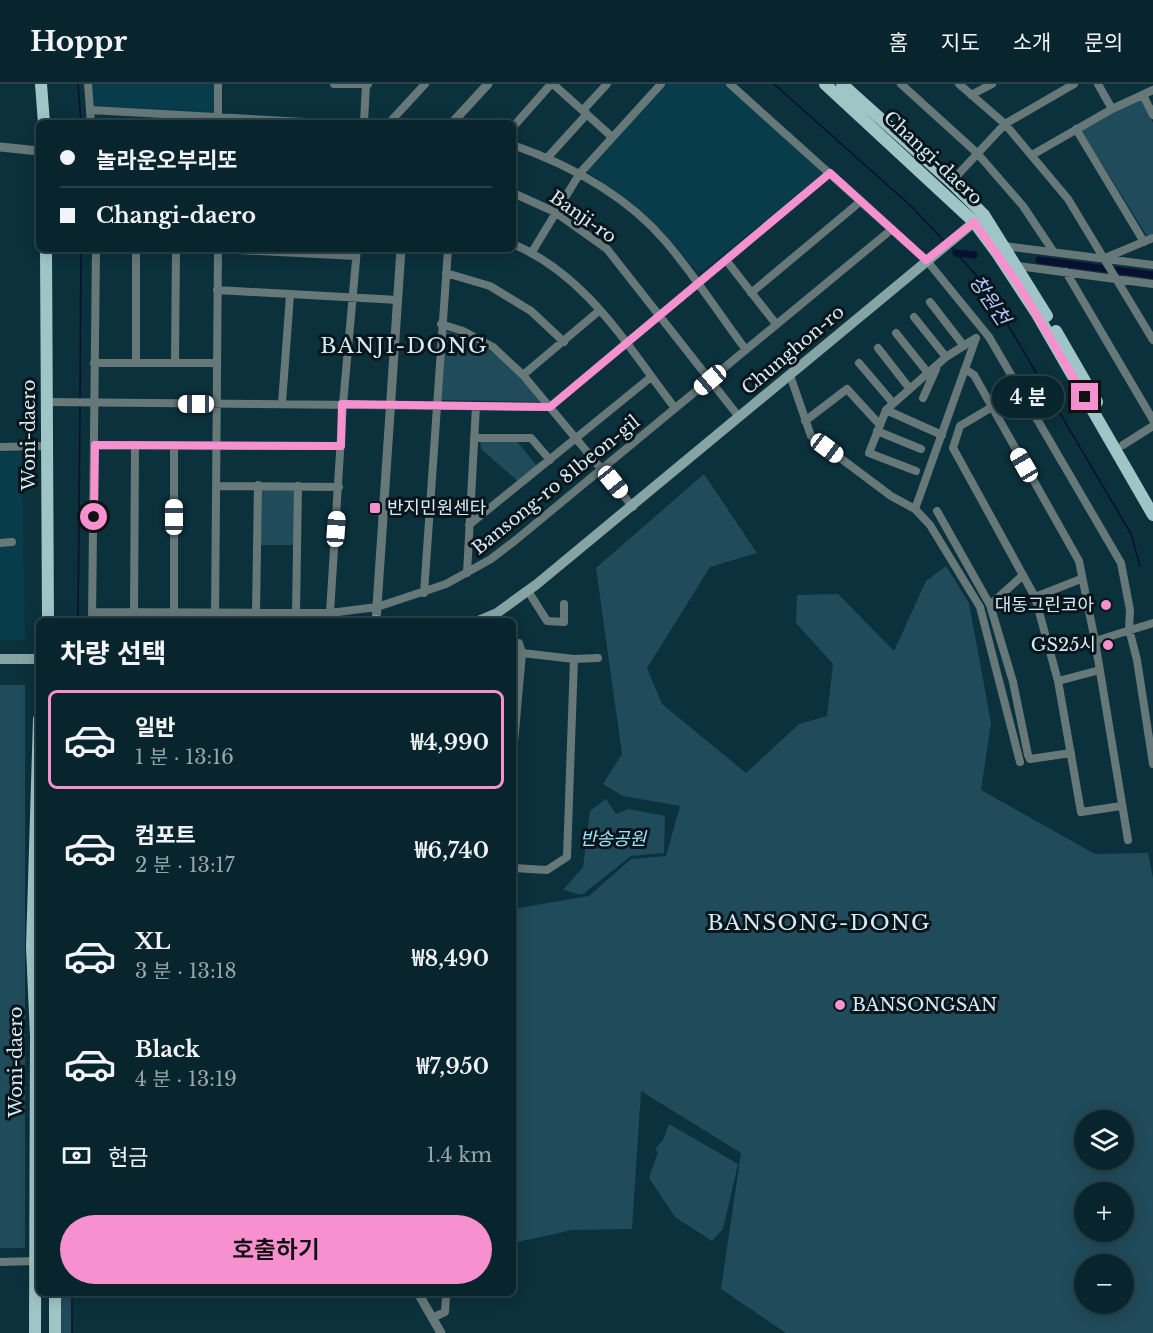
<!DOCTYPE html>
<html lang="ko">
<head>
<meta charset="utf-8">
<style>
  body { margin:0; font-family:"Libre Baskerville","Noto Sans KR",serif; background:#163139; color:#f1f3f6; height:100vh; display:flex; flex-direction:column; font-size:22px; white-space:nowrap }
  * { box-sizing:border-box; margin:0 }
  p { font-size:20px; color:#98a5aa }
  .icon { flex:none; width:33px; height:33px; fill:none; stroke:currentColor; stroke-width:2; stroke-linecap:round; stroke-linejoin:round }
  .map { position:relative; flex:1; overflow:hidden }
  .panel { position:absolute; left:36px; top:534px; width:480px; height:678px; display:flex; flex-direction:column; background:#08252d; border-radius:9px; box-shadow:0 3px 15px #0003,0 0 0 2px #294249 }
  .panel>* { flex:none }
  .top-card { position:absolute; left:36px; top:36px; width:480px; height:132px; border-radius:9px; box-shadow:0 3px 15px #0003,0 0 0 2px #294249; display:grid; align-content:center; height:132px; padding:0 24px; background:#08252d }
  .controls { position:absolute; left:1074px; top:1026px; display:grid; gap:12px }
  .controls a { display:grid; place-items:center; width:60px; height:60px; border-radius:50%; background:#08252d; box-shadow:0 3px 15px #0003,0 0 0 2px #294249; font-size:30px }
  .end { position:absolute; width:27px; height:27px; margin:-14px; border:8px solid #f690cf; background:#111; box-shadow:0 0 0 3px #111 }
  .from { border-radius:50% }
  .bubble { position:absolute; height:42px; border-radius:21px; background:#08252d; box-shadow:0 3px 15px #0003,0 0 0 2px #294249; font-size:20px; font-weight:600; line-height:42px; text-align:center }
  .car { position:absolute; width:18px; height:36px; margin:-18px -9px; border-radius:8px; box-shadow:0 0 4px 2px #0007; background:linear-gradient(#fff 24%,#345 0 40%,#fff 0 76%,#345 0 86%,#fff 0) }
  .top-card b { display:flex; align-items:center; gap:21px; height:57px; font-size:22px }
  .top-card b+b { border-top:2px solid #294249 }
  .top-card i { width:15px; height:15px; background:#f1f3f6 }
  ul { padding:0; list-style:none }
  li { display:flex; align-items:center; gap:18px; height:99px; margin:0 12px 9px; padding:0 12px; border:3px solid transparent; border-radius:9px }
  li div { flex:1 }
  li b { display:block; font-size:22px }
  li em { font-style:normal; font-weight:600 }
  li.on { border-color:#f690cf }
  li>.icon { width:54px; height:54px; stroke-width:1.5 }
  h2 { padding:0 24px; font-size:27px; line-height:72px }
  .pay { display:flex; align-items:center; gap:15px; height:66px; padding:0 24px; font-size:22px }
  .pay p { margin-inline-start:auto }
  .button { display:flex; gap:12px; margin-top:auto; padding:12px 24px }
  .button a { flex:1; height:69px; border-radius:36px; background:#f690cf; color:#111; font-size:24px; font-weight:600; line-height:69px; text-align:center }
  header { display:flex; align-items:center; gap:36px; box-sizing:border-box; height:84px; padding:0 30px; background:#08252d; border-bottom:2px solid #294249 }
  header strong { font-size:28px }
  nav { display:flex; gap:33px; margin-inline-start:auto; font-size:21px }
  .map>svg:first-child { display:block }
</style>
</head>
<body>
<header>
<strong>Hoppr</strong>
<nav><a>홈</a><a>지도</a><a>소개</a><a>문의</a></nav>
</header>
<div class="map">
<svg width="1153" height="1249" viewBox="0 0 1153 1249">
  <rect width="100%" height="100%" fill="#0b313c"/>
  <!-- built -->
  <path fill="#093c4a" d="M 90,0 L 216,0 L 216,30 L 92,24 Z
    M 666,0 L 727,0 L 826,88 L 699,189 L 654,139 L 624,113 L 586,87 Z
    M 0,368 L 22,368 L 25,556 L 0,556 Z"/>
  <!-- green -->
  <path fill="#204b5a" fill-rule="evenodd" d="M 1142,14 L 1153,39 L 1153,151 L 1147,152 L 1081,46 Z
    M 444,247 C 488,256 514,286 543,318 L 440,316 Z
    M 480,355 L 516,356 L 538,383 L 520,399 L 481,365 Z
    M 704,390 L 757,469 L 710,483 L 647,584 L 662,620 L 746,689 L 799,640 L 827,632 L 833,580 L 796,539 L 797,511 L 838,510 L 894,567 L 926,497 L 946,482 L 969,519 L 991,639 L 981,706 L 1095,770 L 1148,769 L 1153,794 L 1153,1249 L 786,1249 L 721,1205 L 741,1069 L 641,1007 L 632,1145 L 572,1146 L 513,1159 L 513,825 L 589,812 L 631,775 L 666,772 L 680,722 L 623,712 L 603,700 L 622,670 L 596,484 ZM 1084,1036 L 1124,1036 L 1124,1076 L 1084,1076 ZM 1124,1108 L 1124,1148 L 1084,1148 L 1084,1108 ZM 1124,1180 L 1124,1220 L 1084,1220 L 1084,1180 Z
    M 260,404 L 296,404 L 295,461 L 260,461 Z
    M 0,601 L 25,601 L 25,1164 L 0,1164 Z
    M 606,715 L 616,730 L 629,725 L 665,732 L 664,769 L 631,772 L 582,811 L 563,806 L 583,783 L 590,727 Z
    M 669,1040 L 738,1080 L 723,1145 L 712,1157 L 675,1133 L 649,1094 L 658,1068 L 655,1065 L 663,1056 Z
    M 57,1209 L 73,1209 L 72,1249 L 57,1249 Z"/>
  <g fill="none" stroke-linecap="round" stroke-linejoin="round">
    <!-- stream -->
    <path stroke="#090f31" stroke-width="1.5" d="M 78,0 L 81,39
      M 774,0 L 912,123 L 944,157
      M 952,164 L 984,200 L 1131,450 L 1140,482
      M 80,314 L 81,165
      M 78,537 L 80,322
      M 72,1249 L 72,1209"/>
    <!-- canal -->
    <path stroke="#090f31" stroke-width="7" d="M 956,169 L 974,171
      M 1039,176 L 1153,191"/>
    <!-- minor -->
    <path stroke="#677879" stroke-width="8" d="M 88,0 L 91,39
      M 334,0 L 368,0
      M 553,0 L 611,52
      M 730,0 L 928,178 L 989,253 L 1121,479 L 1130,526 L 1129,545 L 1137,576 L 1153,680
      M 901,0 L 977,69 L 1023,122 L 1053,167
      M 959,0 L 1005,40 L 1068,115 L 1153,256
      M 1098,0 L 1112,25
      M 971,11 L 992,0
      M 1143,11 L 1153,31
      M 90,26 L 323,39
      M 583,26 L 607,0
      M 218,39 L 218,0
      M 364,39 L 366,0
      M 389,39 L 425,0
      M 513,43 L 551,0
      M 1076,45 L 1144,158
      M 513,61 C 570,81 626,111 666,158 C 695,192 719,230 746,266
      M 1032,71 L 1112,25 L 1153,6
      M 548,73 L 587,30
      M 951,98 L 1005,40 L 1074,0
      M 513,109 L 555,128 L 607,165 L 739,333
      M 513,160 C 588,192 627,262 675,324
      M 1005,162 L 1153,181
      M 218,165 L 356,172
      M 532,168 L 580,89 L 661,0
      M 1105,174 L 1153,154
      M 726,176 L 776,240
      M 1018,182 L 1153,200
      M 1066,188 L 1153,336
      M 446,189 L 490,202 L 531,227 L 564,258
      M 217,206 L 398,216
      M 751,209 L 861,117
      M 930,218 L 964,262
      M 914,233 L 946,273
      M 441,240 L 463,247 L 493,263 L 523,291 L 633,423
      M 896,249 L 928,289
      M 878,264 L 910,305
      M 175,278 L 176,165
      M 94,279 L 216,279
      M 136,279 L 136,165
      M 859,279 L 893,319
      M 965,285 L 974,291 L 1079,477 L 1095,557 L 1128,756
      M 523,291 L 600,226
      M 790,291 L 811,352 L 891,412 L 915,425 L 930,441 L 980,523 L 1020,678
      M 923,314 L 936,285
      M 47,318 L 550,323 L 830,89
      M 282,319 L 290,211
      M 992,323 L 960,342 L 953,364 L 1035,513 L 1058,597 L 1081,728 L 1121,722
      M 886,326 L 942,351
      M 805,337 L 847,305 L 880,341
      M 877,347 L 921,365
      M 474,354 L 531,354 L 550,376
      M 95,361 L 341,362
      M 174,361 L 174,529
      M 1123,361 L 1153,342
      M 0,363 L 47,362
      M 916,387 L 869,369 L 886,326 L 946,273 L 976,254
      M 216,402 L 339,403
      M 915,425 L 976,254
      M 937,427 L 990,521 L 1023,491
      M 469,441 L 651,293
      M 0,459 L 12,458
      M 467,489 L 476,322
      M 528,507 L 547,537 L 564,538 L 564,520
      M 424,509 L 448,165
      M 1035,513 L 1081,495
      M 990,521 L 1013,598 L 1028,671 L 1030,675 L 1071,669
      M 92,528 L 330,529 L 377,523 L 446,500 L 491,475 L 517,455 L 892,145
      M 134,528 L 135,361
      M 256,529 L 258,401
      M 330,529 L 343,320 L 357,165
      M 296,530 L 298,402
      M 92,537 L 96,165
      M 215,537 L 218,165
      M 1095,557 L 1153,539
      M 522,569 L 574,575
      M 1058,597 L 1100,586
      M 513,670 L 522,569 L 519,559
      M 513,784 L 547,786 L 567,773 L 574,575 L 598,574
      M 0,1178 L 35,1177
      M 432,1234 L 445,1228 L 446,1211 L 450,1209"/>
    <!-- tertiary -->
    <path stroke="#677879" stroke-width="9" d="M 452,39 L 488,0
      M 0,63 L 39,67
      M 376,537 L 401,165
      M 418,1209 L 441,1249"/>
    <!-- secondary -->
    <path stroke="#87a4a5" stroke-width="10" d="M 376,536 L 377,537
      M 478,537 L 497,529 L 537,500 L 979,134
      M 0,575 L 39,575"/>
    <!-- primary -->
    <path stroke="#a0c5c6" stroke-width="12" d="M 41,0 L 44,39
      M 825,0 L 974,138 L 997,169 L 1037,230 L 1153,431
      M 842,0 L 951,98 L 984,131 L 1047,232
      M 46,165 L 48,537
      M 1056,247 L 1097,318
      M 35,1249 L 36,952 L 32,863 L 39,635
      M 55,1249 L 55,1209"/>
  </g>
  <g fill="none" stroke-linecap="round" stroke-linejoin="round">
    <!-- route -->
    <path stroke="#f690cf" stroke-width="8" d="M 94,433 L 95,361 L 341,362 L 342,320 L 550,323 L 830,89 L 926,176 L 974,138 L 1018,200 L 1085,313"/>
  </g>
  <!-- markers -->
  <g fill="#f690cf" stroke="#08161c" stroke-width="2">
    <rect x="369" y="418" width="12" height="12" rx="3"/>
    <circle cx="1106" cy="521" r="6"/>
    <circle cx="1108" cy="561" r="6"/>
    <circle cx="840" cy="921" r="6"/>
  </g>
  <g text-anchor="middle" stroke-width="6" stroke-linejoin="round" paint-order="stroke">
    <!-- street labels -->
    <g font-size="18" fill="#d8ebf3" stroke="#08161c">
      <text transform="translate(933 74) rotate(43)" y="6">Changi-daero</text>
      <text transform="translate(583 133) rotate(35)" y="6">Banji-ro</text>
      <text transform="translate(793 266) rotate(-40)" y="6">Chunghon-ro</text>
      <text transform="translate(29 351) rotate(-90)" y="6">Woni-daero</text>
      <text transform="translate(556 401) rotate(-39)" y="6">Bansong-ro 81beon-gil</text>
      <text transform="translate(16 978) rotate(-90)" y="6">Woni-daero</text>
    </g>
    <!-- poi labels -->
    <g font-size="18" fill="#d8ebf3" stroke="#08161c" text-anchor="start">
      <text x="387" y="430">반지민원센타</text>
      <text x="1094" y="527" text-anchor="end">대동그린코아</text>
      <text x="1096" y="567" text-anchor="end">GS25시</text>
      <text x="852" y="927">BANSONGSAN</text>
    </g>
    <!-- park labels -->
    <g font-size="18" font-style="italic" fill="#9ee4fe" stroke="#08161c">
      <text x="613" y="761">반송공원</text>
    </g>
    <!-- water labels -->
    <g font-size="20" font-style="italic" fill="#b6c7fd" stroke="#08161c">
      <text transform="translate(990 216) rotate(56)" y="7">창원천</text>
    </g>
    <!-- quarter labels -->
    <g font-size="21" letter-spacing="1.5" fill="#d8ebf3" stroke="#08161c">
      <text x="404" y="269">BANJI-DONG</text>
      <text x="819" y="846">BANSONG-DONG</text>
    </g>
  </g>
</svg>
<div class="controls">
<a><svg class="icon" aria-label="layers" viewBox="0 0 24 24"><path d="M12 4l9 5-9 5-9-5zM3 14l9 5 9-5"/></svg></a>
<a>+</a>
<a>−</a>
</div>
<i class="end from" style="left:94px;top:433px"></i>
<i class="end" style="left:1085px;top:313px"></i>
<div class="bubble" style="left:992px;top:292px;width:72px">4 분</div>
<i class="car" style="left:710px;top:296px;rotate:230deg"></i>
<i class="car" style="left:196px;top:320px;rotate:270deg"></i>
<i class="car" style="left:827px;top:364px;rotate:127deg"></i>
<i class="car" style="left:1024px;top:381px;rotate:330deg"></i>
<i class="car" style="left:613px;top:398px;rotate:141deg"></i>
<i class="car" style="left:174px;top:433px;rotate:0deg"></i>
<i class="car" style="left:336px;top:445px;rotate:4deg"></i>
<div class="top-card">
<b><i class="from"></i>놀라운오부리또</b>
<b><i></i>Changi-daero</b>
</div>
<section class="panel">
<h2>차량 선택</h2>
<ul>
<li class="on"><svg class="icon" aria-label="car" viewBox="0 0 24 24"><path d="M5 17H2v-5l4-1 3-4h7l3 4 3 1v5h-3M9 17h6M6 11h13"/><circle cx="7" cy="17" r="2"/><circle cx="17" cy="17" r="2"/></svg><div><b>일반</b><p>1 분 · 13:16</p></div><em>₩4,990</em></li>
<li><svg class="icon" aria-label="car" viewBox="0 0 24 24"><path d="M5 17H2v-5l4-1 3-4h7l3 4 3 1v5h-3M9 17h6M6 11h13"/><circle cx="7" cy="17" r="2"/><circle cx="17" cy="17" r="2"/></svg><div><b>컴포트</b><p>2 분 · 13:17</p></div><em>₩6,740</em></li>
<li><svg class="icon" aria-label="car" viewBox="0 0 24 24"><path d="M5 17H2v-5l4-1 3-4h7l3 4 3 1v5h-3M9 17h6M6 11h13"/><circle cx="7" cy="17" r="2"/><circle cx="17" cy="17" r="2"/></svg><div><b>XL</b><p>3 분 · 13:18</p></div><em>₩8,490</em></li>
<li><svg class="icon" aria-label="car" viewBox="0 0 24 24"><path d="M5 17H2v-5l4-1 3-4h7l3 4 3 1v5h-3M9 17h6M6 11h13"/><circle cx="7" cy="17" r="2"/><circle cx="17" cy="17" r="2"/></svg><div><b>Black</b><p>4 분 · 13:19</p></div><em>₩7,950</em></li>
</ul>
<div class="pay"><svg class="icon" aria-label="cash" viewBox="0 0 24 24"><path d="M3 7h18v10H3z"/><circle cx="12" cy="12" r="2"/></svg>현금<p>1.4 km</p></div>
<div class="button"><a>호출하기</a></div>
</section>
</div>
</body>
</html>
